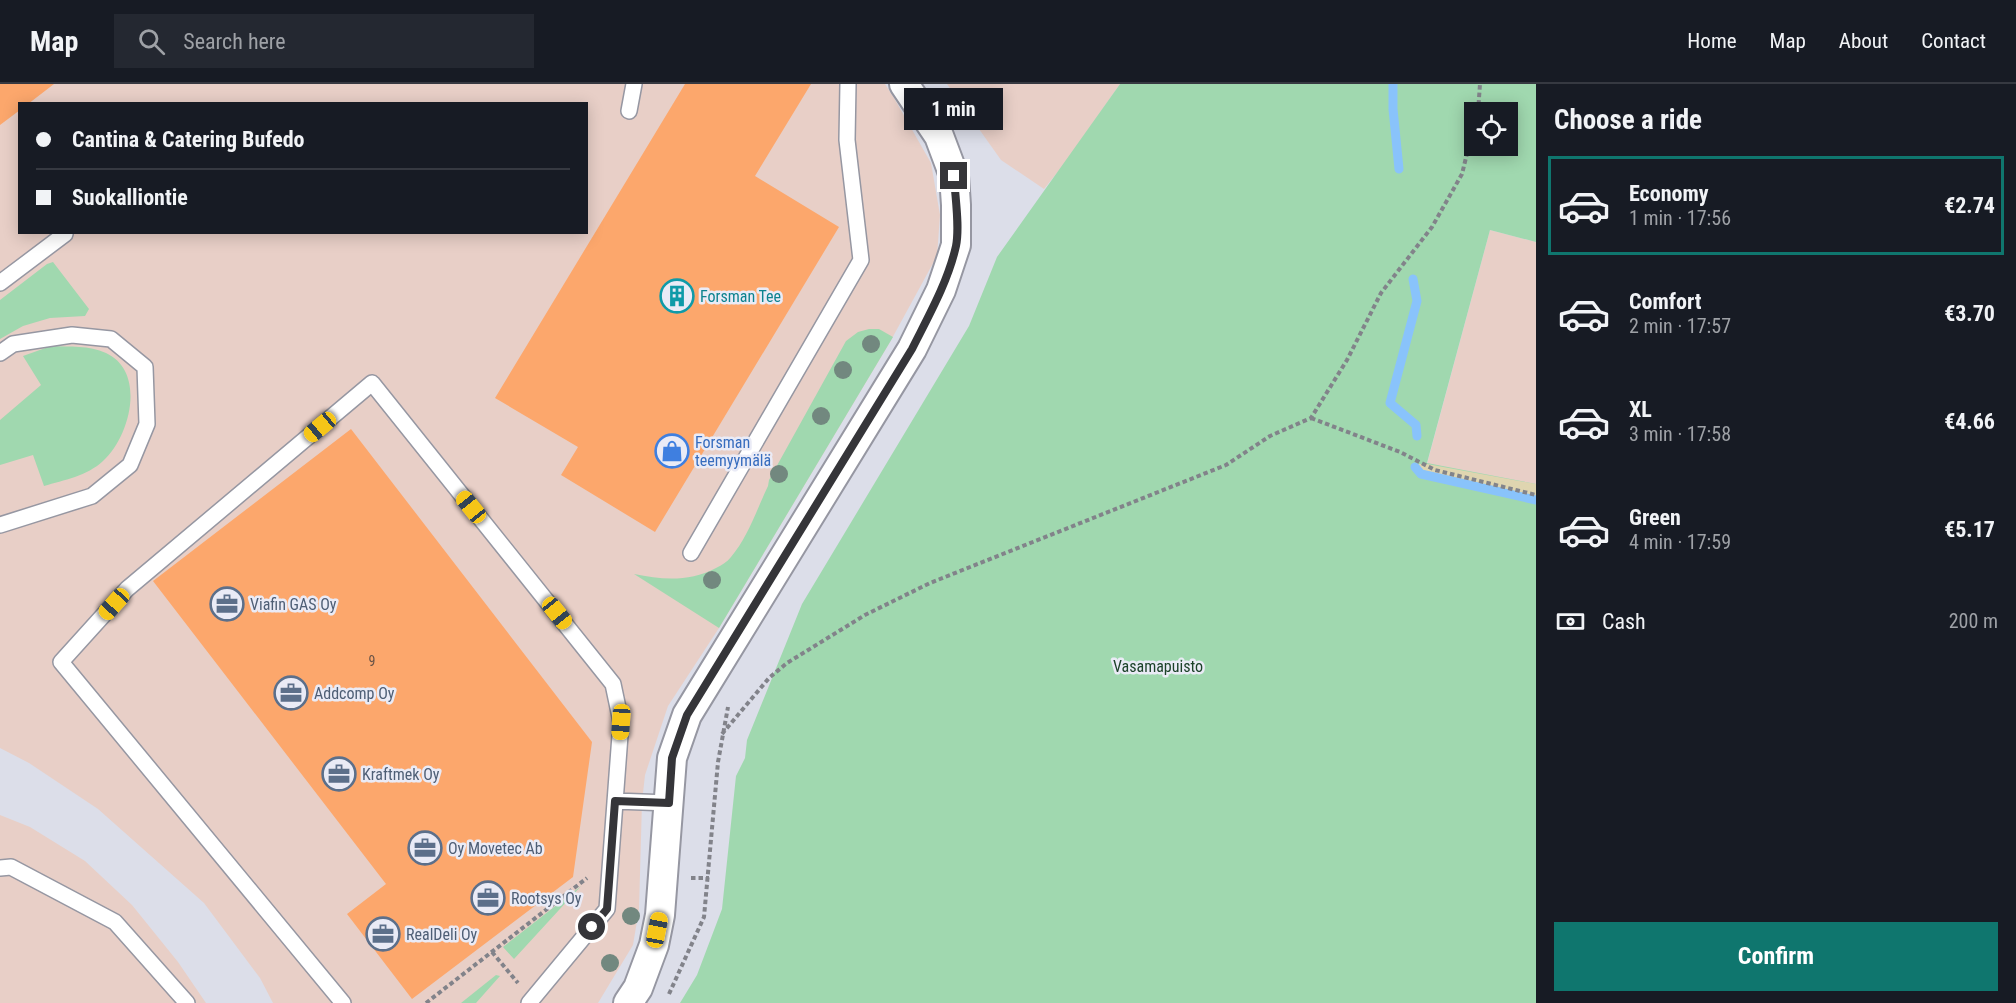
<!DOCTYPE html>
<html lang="en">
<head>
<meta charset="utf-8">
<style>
  body { margin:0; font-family:"Roboto Condensed",sans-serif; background:#242831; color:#f1f3f6; height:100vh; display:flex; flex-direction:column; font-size:22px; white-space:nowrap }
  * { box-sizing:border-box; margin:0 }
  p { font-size:20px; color:#9ea1a6 }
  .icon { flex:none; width:33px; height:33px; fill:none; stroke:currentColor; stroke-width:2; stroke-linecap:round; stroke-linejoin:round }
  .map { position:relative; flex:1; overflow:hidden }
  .panel { display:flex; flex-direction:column; background:#171b24; width:480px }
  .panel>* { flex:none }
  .hud { position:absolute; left:18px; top:18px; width:570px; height:132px; border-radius:0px; box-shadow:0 3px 15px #0003; display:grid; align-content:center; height:132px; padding:0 18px; background:#171b24 }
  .fabs { position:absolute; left:1464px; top:18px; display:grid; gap:12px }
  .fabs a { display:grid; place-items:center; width:54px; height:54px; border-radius:0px; background:#171b24; box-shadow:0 3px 15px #0003; font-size:30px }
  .end { position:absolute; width:27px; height:27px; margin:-14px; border:8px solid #353539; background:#fff; box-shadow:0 0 0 3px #fff }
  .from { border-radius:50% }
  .bubble { position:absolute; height:42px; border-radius:0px; background:#171b24; box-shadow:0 3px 15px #0003; font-size:20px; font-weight:700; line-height:42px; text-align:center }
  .car { position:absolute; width:18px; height:36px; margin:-18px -9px; border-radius:8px; box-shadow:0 0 4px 2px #0007; background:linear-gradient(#f5c518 24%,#345 0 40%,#f5c518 0 76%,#345 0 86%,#f5c518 0) }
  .hud b { display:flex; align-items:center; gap:21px; height:57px; font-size:22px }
  .hud b+b { border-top:2px solid #363941 }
  .hud i { width:15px; height:15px; background:#f1f3f6 }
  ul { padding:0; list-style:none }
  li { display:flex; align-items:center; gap:18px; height:99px; margin:0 12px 9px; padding:0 6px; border:3px solid transparent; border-radius:0px }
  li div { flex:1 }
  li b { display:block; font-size:22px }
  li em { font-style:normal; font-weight:700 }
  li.selected { border-color:#0f766e }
  li>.icon { width:54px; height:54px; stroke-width:1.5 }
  h2 { padding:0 18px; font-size:27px; line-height:72px }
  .pay { display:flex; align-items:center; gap:15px; height:66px; padding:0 18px; font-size:22px }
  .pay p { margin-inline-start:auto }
  .action { display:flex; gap:12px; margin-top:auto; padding:12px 18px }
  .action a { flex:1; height:69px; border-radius:0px; background:#0f766e; color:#fff; font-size:24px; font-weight:700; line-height:69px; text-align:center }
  header { display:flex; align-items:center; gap:36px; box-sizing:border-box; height:84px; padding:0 30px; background:#171b24; border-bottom:2px solid #363941 }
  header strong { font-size:28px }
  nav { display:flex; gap:33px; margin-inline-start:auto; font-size:21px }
  .search { width:420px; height:54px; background:#242831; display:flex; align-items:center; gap:15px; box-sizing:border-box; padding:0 21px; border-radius:0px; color:#9ea1a6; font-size:22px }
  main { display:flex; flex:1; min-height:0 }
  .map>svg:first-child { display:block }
</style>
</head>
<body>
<header>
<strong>Map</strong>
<div class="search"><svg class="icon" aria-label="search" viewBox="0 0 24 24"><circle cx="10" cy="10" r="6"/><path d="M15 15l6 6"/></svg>Search here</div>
<nav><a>Home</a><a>Map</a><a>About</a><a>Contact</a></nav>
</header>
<main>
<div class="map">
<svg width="1536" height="919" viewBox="0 0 1536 919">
  <rect width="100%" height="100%" fill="#dcdee9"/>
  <!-- industrial -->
  <path fill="#e8cfc7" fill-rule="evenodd" d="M 0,0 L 885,0 L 894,14 L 931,79 L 940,131 L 937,172 L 890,258 L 719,544 L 668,622 L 645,691 L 642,718 L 639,825 L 633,861 L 598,919 L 273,919 L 260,894 L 204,819 L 98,725 L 29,679 L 0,664 ZM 20,20 L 586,20 L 586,148 L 20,148 Z
    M 947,0 L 1120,0 L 1065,79 L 1044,105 L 1001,76 Z
    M 1490,146 L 1536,158 L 1536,400 L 1427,380 Z
    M 0,731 L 30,743 L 85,777 L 132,821 L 178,878 L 206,919 L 0,919 Z"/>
  <!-- green -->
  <path fill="#a0d8af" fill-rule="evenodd" d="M 1120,0 L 1536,0 L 1536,158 L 1490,146 L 1427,379 L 1536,400 L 1536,919 L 680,919 L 697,891 L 722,825 L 736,692 L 745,674 L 747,656 L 802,520 L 969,242 L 997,173 ZM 1474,28 L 1508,28 L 1508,62 L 1474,62 Z
    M 53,178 L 89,225 L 85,232 L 50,234 L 23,242 L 0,255 L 0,216 L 47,180 Z
    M 869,245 L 879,245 L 893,253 L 719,544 L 634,490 C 663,496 689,498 716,484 C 722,481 727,478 731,473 C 748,453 757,425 768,402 L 769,396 L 846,257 L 858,248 Z
    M 51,262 C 70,263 89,261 106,269 C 147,288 130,353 103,377 C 87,392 64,396 44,402 L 33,371 L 0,381 L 0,336 L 41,301 L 23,272 Z
    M 581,802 L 514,875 L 503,863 Z
    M 496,891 L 500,892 L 476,919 L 461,919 Z"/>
  <!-- sand -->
  <path fill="#dfd5b0" d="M 1418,380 L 1427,380 L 1536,400 L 1536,413 L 1422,386 Z"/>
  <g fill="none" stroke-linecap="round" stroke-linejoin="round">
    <!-- stream -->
    <path stroke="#89c3fb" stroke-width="9" d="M 1393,0 L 1393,25 L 1399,85
      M 1413,195 L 1417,217 L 1390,319 L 1416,341 L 1417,352
      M 1415,383 L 1421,390 L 1536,416"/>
  </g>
  <!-- building -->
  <path fill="#fca76c" d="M 0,0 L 54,0 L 28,20 L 20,20 L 20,26 L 0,41 Z
    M 685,0 L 811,0 L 755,92 L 839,143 L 655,448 L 561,391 L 578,363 L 495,314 Z
    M 351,345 L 592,658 L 573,793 L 412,915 L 347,830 L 386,800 L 153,497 Z"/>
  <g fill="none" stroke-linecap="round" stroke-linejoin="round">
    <defs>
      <path id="service" d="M 629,27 L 634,0
        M 0,199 L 65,150
        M 0,269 L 13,260 L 72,251 L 111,255 L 145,283 L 147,340 L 130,381 L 92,412 L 0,441
        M 691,469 L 861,176 L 847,56 L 848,0
        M 615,717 L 669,719
        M 0,784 L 11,783 L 115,838 L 187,919
        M 343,919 L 61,578 L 127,505 L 372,299 L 613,600 L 621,638 L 607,825 L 529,919"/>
      <path id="minor" d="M 628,919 L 638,904 L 654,861 L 660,831 L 672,674 L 687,631 L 912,265 L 941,206 L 956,161 L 956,121 L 954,92 L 939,52 L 904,0"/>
    </defs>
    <!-- service casing -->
    <use href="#service" stroke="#9697a2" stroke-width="18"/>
    <!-- minor casing -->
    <use href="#minor" stroke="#9697a2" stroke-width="32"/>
    <!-- path -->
    <path stroke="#82838a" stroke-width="4" stroke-dasharray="4.5 3" stroke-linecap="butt" d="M 1478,28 L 1480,0
      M 1311,334 L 1400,368 L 1435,386 L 1536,411
      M 722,650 L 769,594 L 787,579 L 865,531 L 930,499 L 1226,381 L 1270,352 L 1311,334 L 1347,276 L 1381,209 L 1432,143 L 1462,90 L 1474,41
      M 691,794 L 709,794
      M 492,868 L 518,899
      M 669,910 L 704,833 L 718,678 L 728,623
      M 426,919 L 587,794"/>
    <!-- service -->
    <use href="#service" stroke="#fff" stroke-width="15"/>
    <!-- minor -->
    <use href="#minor" stroke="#fff" stroke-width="28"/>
  </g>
  <!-- trees -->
  <g fill="#72887f">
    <circle cx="871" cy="260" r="9"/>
    <circle cx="843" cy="286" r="9"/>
    <circle cx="821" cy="332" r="9"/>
    <circle cx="779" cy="390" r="9"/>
    <circle cx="712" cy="496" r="9"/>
    <circle cx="631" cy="832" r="9"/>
    <circle cx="610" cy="879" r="9"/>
  </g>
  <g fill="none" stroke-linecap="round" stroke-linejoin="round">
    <!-- route -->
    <path stroke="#353539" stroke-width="8" d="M 592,843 L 607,825 L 615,717 L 669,719 L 672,674 L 687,631 L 912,265 C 928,233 948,198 956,162 C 960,142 955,113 954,92"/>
  </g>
  <!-- icons -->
  <defs>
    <symbol id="building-ring" viewBox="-11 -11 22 22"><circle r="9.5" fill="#eaebf6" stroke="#0f9aa8" stroke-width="1.5"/><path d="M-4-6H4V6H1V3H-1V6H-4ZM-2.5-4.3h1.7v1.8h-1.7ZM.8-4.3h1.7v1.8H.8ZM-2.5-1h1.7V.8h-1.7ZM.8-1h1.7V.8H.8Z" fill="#0f9aa8"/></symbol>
    <symbol id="shop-ring" viewBox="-11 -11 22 22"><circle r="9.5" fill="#eaebf6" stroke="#3f7fe0" stroke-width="1.5"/><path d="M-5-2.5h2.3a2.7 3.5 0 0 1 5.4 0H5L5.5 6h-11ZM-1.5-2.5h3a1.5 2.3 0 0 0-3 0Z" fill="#3f7fe0"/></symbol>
    <symbol id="office-ring" viewBox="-11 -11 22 22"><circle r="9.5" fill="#eaebf6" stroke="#5c6f8a" stroke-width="1.5"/><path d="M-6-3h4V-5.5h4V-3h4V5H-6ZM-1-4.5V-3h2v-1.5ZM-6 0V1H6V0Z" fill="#5c6f8a"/></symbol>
  </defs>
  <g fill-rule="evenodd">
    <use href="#building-ring" x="658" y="193" width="38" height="38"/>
    <use href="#shop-ring" x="653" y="348" width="38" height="38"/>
    <use href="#office-ring" x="208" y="501" width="38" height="38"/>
    <use href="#office-ring" x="272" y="590" width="38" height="38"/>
    <use href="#office-ring" x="320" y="671" width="38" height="38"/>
    <use href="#office-ring" x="406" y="745" width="38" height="38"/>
    <use href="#office-ring" x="469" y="795" width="38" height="38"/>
    <use href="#office-ring" x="364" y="831" width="38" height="38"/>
  </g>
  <g text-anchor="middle" stroke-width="5" stroke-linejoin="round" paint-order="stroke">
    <!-- number labels -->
    <g font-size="14" fill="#675246">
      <text x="372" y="582">9</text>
    </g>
    <!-- culture labels -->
    <g font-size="16" fill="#0d838f" stroke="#eaebf6" text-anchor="start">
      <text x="700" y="218">Forsman Tee</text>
    </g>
    <!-- shop labels -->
    <g font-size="16" fill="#366cbe" stroke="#eaebf6" text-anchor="start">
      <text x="695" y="364">Forsman<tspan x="695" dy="18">teemyymälä</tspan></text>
    </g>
    <!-- service labels -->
    <g font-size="16" fill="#4e5e75" stroke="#eaebf6" text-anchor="start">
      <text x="250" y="526">Viafin GAS Oy</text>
      <text x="314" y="615">Addcomp Oy</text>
      <text x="362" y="696">Kraftmek Oy</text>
      <text x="448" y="770">Oy Movetec Ab</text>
      <text x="511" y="820">Rootsys Oy</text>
      <text x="406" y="856">RealDeli Oy</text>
    </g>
    <!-- park labels -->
    <g font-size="16" fill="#1c4229" stroke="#eaebf6">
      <text x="1158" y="588">Vasamapuisto</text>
    </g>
  </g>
</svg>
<div class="fabs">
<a><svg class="icon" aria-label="locate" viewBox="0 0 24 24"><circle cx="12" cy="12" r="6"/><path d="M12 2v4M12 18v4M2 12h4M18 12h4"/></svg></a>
</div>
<i class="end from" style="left:592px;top:843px"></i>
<i class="end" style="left:954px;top:92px"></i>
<div class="bubble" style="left:904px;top:4px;width:99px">1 min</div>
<i class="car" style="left:320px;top:343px;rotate:230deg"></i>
<i class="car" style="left:471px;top:423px;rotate:321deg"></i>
<i class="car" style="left:114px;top:520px;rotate:222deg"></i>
<i class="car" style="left:557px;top:529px;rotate:141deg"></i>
<i class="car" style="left:621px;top:638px;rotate:184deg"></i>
<i class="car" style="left:657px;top:846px;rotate:11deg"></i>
<div class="hud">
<b><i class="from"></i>Cantina &amp; Catering Bufedo</b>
<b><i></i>Suokalliontie</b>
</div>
</div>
<section class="panel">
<h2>Choose a ride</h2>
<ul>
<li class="selected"><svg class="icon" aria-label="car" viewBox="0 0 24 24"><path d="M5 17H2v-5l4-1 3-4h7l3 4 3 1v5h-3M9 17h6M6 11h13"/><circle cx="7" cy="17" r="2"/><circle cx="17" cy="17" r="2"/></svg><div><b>Economy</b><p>1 min · 17:56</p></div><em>€2.74</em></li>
<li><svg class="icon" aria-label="car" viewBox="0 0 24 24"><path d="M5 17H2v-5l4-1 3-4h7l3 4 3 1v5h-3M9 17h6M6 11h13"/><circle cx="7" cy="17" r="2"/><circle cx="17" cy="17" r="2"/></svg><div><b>Comfort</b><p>2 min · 17:57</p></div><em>€3.70</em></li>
<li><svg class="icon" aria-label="car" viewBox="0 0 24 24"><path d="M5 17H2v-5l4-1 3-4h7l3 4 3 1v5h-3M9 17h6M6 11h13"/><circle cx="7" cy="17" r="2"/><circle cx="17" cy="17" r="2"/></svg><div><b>XL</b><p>3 min · 17:58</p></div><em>€4.66</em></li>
<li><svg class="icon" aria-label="car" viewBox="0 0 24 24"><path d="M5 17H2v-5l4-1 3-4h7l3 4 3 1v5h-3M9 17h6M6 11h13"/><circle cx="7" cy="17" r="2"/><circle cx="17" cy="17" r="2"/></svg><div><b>Green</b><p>4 min · 17:59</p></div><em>€5.17</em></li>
</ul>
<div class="pay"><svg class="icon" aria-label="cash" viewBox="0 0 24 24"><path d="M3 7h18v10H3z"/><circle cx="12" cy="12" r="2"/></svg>Cash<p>200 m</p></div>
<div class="action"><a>Confirm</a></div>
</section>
</main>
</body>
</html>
